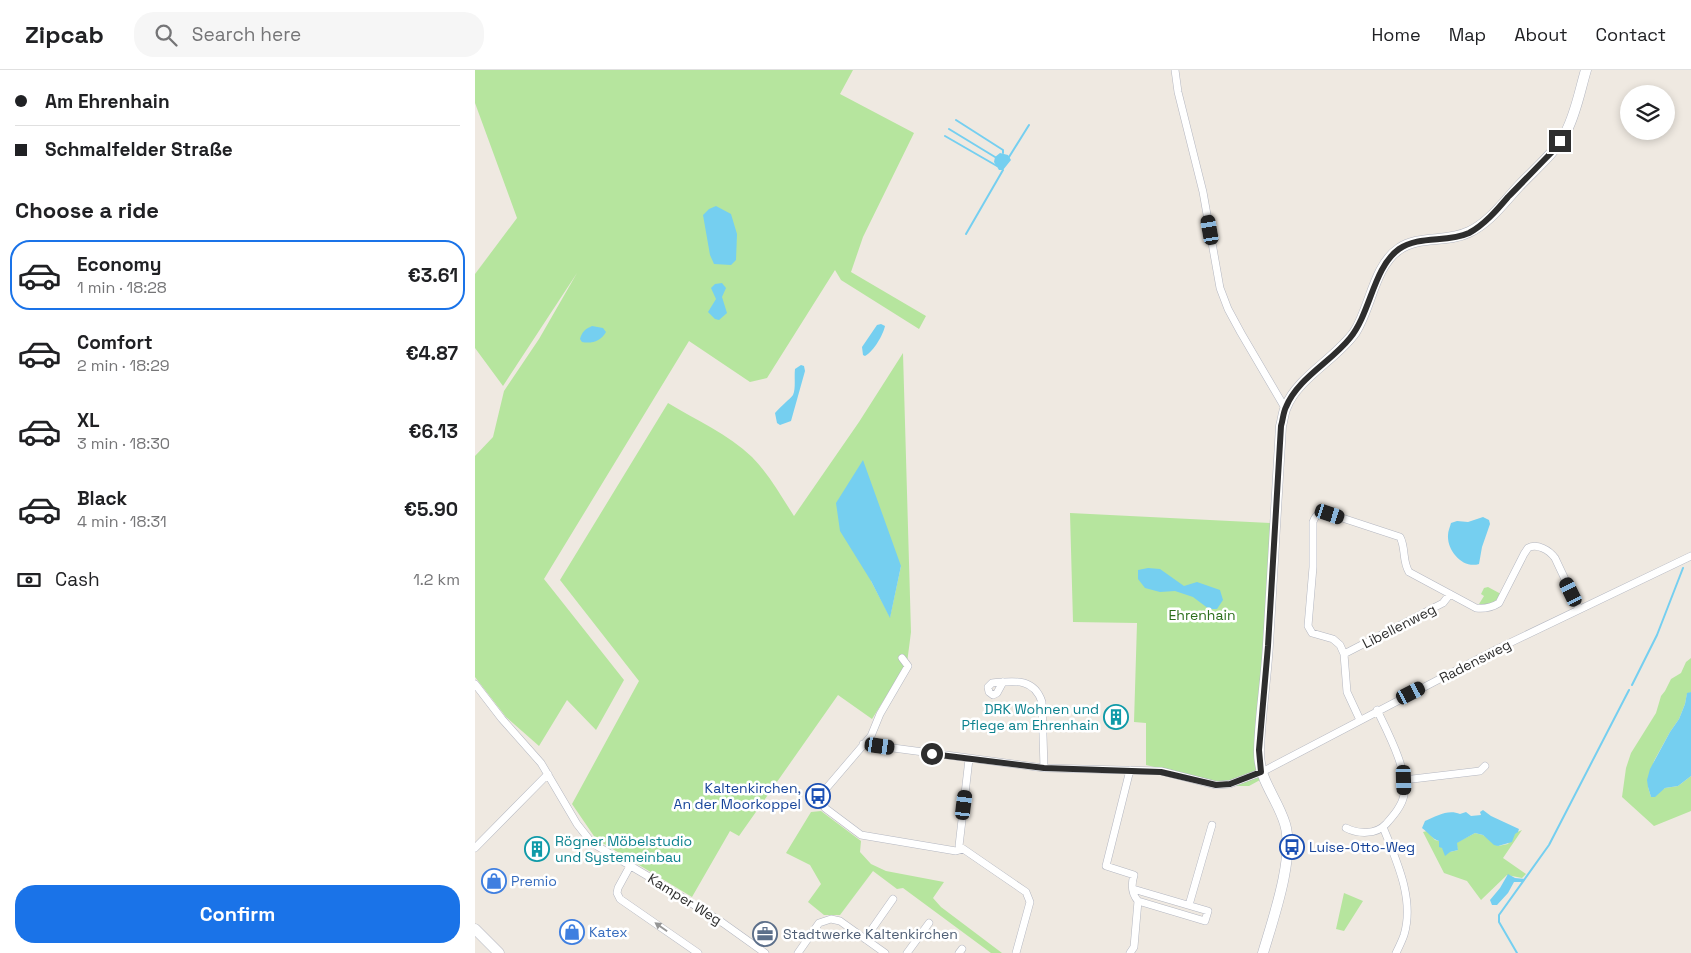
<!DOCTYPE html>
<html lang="en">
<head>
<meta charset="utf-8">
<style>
  body { margin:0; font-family:"Space Grotesk",sans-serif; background:#f6f6f6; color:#202124; height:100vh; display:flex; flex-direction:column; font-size:19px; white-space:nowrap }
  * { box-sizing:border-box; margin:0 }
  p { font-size:16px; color:#757577 }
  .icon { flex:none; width:28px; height:28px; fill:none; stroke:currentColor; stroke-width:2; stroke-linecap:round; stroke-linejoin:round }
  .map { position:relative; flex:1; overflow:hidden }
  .sheet { display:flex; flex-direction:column; background:#fff; width:475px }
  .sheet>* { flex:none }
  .banner { display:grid; align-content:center; height:110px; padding:0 15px; background:#fff }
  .controls { position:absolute; left:1145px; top:15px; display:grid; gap:10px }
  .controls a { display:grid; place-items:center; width:55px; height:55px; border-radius:50%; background:#fff; box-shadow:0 2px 8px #0003; font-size:25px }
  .end { position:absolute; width:22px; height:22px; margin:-11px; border:6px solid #2e2e2e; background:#fff; box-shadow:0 0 0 2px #fff }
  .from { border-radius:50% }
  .car { position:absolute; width:15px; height:30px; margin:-15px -8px; border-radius:6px; box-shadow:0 0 4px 1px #0007; background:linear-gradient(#222 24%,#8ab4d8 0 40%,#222 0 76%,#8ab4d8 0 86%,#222 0) }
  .banner b { display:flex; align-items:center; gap:18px; height:48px; font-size:19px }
  .banner b+b { border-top:1px solid #e0e0e0 }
  .banner i { width:12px; height:12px; background:#202124 }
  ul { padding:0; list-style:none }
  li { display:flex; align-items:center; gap:15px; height:70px; margin:0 10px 8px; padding:0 5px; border:2px solid transparent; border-radius:20px }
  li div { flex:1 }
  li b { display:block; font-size:19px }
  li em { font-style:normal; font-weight:700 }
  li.on { border-color:#1a73e8 }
  li>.icon { width:45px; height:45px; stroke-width:1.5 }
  h2 { padding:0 15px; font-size:22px; line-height:60px }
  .pay { display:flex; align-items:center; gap:12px; height:55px; padding:0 15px; font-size:19px }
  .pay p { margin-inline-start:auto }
  .cta { display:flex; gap:10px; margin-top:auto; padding:10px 15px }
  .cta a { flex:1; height:58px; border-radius:20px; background:#1a73e8; color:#fff; font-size:20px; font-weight:700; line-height:58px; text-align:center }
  header { display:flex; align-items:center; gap:30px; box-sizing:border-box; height:70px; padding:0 25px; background:#fff; border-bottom:1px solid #e0e0e0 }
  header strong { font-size:24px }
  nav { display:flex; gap:28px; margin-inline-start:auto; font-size:18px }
  .search { width:350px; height:45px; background:#f6f6f6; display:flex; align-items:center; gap:12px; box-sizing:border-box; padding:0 18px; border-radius:20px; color:#757577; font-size:19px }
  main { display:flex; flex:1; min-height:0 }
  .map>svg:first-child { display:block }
</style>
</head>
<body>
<header>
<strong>Zipcab</strong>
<div class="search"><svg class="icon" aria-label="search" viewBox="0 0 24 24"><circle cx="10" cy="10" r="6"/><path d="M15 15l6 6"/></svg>Search here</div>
<nav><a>Home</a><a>Map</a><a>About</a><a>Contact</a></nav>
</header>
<main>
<section class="sheet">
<div class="banner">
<b><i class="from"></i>Am Ehrenhain</b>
<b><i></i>Schmalfelder Straße</b>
</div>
<h2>Choose a ride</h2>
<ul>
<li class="on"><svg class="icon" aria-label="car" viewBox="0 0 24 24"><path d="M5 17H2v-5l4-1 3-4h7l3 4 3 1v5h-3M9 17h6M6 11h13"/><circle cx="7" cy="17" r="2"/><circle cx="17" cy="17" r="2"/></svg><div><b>Economy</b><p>1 min · 18:28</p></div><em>€3.61</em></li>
<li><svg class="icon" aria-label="car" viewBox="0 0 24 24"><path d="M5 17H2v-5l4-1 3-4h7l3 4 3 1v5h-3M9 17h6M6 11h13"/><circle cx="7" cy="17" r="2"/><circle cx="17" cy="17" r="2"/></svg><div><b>Comfort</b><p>2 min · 18:29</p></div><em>€4.87</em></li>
<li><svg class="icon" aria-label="car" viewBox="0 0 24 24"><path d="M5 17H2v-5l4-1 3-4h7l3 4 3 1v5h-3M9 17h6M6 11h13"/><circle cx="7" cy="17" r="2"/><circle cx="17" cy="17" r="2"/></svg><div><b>XL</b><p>3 min · 18:30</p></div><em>€6.13</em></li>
<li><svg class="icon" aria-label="car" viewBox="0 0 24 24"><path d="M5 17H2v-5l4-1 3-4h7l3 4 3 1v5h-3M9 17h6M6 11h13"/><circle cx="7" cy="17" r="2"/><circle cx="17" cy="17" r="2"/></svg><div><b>Black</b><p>4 min · 18:31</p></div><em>€5.90</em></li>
</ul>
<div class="pay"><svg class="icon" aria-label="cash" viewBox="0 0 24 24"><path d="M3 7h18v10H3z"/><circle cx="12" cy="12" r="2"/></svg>Cash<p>1.2 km</p></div>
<div class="cta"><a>Confirm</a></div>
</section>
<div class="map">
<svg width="1216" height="883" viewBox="0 0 1216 883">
  <rect width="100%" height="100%" fill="#efe9e1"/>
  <!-- green -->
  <path fill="#b6e59e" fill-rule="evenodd" d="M 0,0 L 378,0 L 365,24 L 439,63 L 388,167 L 376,202 L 451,246 L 444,259 L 366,210 L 360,200 L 292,308 L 275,312 L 214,271 L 69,509 L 149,610 L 121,660 L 92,630 L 64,676 L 31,647 L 0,607 L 0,386 L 18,367 L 29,321 L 64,269 L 102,203 L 28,316 L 0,278 L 0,204 L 42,148 L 0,33 Z
    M 428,283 L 436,562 L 432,593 L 397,649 L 363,625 L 264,766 L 255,761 L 217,827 L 121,769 L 97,734 L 164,611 L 85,510 L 193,333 C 221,350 253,364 277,387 C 294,404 306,426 319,446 L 384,352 ZM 426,496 L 415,547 L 396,511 Z
    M 595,443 L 795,453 L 797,482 L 785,710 L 774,716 L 759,716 L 671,695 L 671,653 L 659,652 L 662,553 L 598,552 Z
    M 1013,517 L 1026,524 C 1021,532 1014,538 1004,534 L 1009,526 L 1006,524 L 1009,518 Z
    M 1216,588 L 1216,622 L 1212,624 L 1210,634 L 1204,649 L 1195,662 L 1179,691 L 1173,717 L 1176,727 L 1190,718 L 1203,716 L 1216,706 L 1216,741 L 1179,756 L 1147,727 L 1151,698 L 1156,683 L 1181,643 L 1186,626 L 1190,621 L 1196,609 L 1206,603 L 1211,592 Z
    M 346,741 L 386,771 L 385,782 L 396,794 L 411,801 L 469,812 L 458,828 L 466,837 L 527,883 L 516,883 L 428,818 L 422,819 L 398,801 L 365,845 L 349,845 L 333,832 L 346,814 L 335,795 L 311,783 L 336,742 Z
    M 1047,760 L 1028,788 L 1051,804 L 1047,808 L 1032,805 L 1006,830 L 992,811 L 969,803 L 948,762 L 952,761 L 960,770 L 964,771 L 967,778 L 975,782 L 983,780 L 981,773 L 1000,763 L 1008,765 L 1023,776 L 1033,774 L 1040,763 Z
    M 869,823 L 888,831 L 869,861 L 861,859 Z"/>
  <!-- water -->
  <path fill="#75cff0" d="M 525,83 L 533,85 L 536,90 L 528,100 L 524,100 L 519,92 L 520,87 Z
    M 241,136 L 256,144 L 262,164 L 261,190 L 256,195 L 239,194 L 235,185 L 228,145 L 234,139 Z
    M 247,213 L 251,218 L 247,227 L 252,243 L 244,250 L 240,249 L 233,242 L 241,229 L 236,218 L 240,214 Z
    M 406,254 L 410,256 C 408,265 399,281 390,286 L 388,285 L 387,277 L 402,255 Z
    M 117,256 L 128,258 L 131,262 C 126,271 117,274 107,272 L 105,269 C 107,262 110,259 117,256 Z
    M 326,295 L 329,296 L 330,301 L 316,351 L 305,355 L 302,353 L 300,343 C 305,337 315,329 318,325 C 321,318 319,307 320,299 Z
    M 388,390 L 426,496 L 415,548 L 396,511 L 365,461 L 361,433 Z
    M 1008,447 L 1014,450 L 1015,454 L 1007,477 L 1004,494 C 988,499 972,481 973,465 C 973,461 975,457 976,453 L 982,451 L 993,452 Z
    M 673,498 L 685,499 L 709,516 L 722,512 L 745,520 L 748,530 L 742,539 L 734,539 L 718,527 L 700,521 L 685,522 L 670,518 L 663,509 L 663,500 Z
    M 1216,622 L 1216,706 L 1203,716 L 1190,718 L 1180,727 L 1176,727 L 1173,717 L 1172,710 L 1175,699 L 1195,662 L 1204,649 L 1210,634 L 1212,623 Z
    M 1008,740 L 1016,746 L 1044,759 L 1043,762 L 1040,764 L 1037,772 L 1023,776 L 1019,775 L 1008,765 L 1000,763 L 982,773 L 983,780 L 975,782 L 970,786 L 967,778 L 964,777 L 964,771 C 957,769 953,762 947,758 L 950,751 C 962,746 973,739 985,744 L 991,742 L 996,746 L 1006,745 L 1005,742 Z
    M 1033,804 L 1040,808 L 1050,809 L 1048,812 L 1039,812 L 1033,823 L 1022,835 L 1017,835 L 1015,830 L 1025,818 Z"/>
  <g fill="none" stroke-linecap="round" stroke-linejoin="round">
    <!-- stream -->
    <path stroke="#75cff0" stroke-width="2" d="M 481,50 L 528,80 L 528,83
      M 474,59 L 520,87
      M 470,66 L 522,96
      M 534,87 L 554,55
      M 491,164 L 528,100
      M 1157,615 L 1182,565 L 1208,498
      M 1042,883 L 1024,852 L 1024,845 L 1074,775 L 1154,620"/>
    <defs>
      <path id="minor" d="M 700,0 L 703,22 L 728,122 L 745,218 L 753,239 L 766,263 L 810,338
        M 869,584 L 968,533 L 975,524
        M 427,588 L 433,596 L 405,644 L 396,666 L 349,721 L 347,729 L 350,738 L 386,765 L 481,781 L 488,779
        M 528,612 L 522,623 L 518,625 L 514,622 L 513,617 L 517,613 C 538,611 559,607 567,632 L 569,698
        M 0,614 L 27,649 L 66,693 L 102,754 L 117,773 L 181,811 L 248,853 L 290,883
        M 885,650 L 872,622 L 869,584 L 865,575 L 858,569 L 837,563 L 833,556 L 838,497 L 838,452 C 841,443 846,442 855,444 L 925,467 C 931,478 927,491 934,502 L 1001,538 C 1010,539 1016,538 1024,533 L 1049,484 L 1053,478 C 1062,473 1074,480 1080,488 L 1104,539
        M 388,674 L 569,698 L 686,701 L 741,715 L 755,714 L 787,702 L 1022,579 L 1216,486
        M 494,689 L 484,776 L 551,822 L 555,832 L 541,883
        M 655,700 L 631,796 L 659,805 C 656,815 656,823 663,831 L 659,877 L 655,883
        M 929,710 L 1005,701 L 1010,696
        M 908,757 C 921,790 940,829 929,865 C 927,871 924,877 921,883
        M 871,758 C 883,764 901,765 911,754 C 918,746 927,736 929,725 C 934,702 912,661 902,640
        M 0,778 L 73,704
        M 155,796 L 143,818 L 142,823 L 145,829 L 223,883
        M 658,819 L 733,841 L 730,851 L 663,831
        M 714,835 L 737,755
        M 390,869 L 418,829
        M 323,883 L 344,853 L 356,849 L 365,851 L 410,883
        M 432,883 L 454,853
        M 484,883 L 487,879"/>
      <path id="secondary" d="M 0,859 L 24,883
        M 788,883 C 798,849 820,787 810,754 C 802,727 783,710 784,680 C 785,645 791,610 793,574 C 798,501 802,428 806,356 C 808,350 808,343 811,337 C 823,307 861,289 880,262 C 896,237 899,196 924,179 C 944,165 972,173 994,162 C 1014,153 1029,132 1044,116 C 1060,99 1080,83 1091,62 C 1101,43 1105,20 1111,0"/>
    </defs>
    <!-- minor casing -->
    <use href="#minor" stroke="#b4b7c1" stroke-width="8"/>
    <!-- secondary casing -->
    <use href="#secondary" stroke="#b4b7c1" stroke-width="11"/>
    <!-- minor -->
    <use href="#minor" stroke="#fff" stroke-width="7"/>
    <!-- secondary -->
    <use href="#secondary" stroke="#fff" stroke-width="10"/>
  </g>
  <!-- one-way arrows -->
  <defs><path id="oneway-solid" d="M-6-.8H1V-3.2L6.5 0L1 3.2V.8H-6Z" transform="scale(1.25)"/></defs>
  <use fill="#969696" href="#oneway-solid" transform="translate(186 857) rotate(-145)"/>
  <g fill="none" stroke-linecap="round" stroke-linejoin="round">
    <!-- route -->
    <path stroke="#2e2e2e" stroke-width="6" d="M 457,684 L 569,698 L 686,702 L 741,715 L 755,714 L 786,702 L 784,680 L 793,576 L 806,356 C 808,350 808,343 811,337 C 823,308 856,292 875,268 C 896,242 898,198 924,179 C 944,165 972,173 994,163 C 1009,155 1022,140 1033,127 C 1048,112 1063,96 1078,81 L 1085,71"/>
  </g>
  <!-- icons -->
  <defs>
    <symbol id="building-ring" viewBox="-11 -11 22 22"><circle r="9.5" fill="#fff" stroke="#0f9aa8" stroke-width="1.5"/><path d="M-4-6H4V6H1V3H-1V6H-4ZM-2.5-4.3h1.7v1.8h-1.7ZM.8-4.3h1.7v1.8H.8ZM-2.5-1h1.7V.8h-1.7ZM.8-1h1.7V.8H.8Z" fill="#0f9aa8"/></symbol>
    <symbol id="bus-ring" viewBox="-11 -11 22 22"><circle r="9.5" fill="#fff" stroke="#1a4fb4" stroke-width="1.5"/><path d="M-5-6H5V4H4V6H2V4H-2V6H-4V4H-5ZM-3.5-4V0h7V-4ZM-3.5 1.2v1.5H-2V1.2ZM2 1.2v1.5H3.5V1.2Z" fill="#1a4fb4"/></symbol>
    <symbol id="shop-ring" viewBox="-11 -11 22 22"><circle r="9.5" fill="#fff" stroke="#3f7fe0" stroke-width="1.5"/><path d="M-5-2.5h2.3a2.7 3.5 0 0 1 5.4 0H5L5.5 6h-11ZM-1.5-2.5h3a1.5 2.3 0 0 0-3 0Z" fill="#3f7fe0"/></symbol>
    <symbol id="office-ring" viewBox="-11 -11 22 22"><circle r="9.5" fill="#fff" stroke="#5c6f8a" stroke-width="1.5"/><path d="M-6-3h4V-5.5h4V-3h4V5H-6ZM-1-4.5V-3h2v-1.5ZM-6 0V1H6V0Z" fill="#5c6f8a"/></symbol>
  </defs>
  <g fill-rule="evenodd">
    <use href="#building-ring" x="627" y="633" width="28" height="28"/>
    <use href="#bus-ring" x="329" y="712" width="28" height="28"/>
    <use href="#bus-ring" x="803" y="763" width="28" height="28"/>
    <use href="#building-ring" x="48" y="765" width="28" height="28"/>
    <use href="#shop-ring" x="5" y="797" width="28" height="28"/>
    <use href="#shop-ring" x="83" y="848" width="28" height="28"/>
    <use href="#office-ring" x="276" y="850" width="28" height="28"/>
  </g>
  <g text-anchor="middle" stroke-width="5" stroke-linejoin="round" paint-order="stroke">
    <!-- park labels -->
    <g font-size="14" fill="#2c6e1b" stroke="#fff">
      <text x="727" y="550">Ehrenhain</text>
    </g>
    <!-- street labels -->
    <g font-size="14" fill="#2e2e2e" stroke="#fff">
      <text transform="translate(924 556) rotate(-27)" y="5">Libellenweg</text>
      <text transform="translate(1000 591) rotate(-27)" y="5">Radensweg</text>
      <text transform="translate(210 829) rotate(32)" y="5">Kamper Weg</text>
    </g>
    <!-- culture labels -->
    <g font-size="14" fill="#0d838f" stroke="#fff" text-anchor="end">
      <text x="624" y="644">DRK Wohnen und<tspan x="624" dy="16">Pflege am Ehrenhain</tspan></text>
      <text x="80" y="776" text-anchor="start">Rögner Möbelstudio<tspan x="80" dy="16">und Systemeinbau</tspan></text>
    </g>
    <!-- transit labels -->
    <g font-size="14" fill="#164399" stroke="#fff" text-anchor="end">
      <text x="326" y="723">Kaltenkirchen,<tspan x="326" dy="16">An der Moorkoppel</tspan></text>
      <text x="834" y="782" text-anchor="start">Luise-Otto-Weg</text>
    </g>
    <!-- shop labels -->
    <g font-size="14" fill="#366cbe" stroke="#fff" text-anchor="start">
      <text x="36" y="816">Premio</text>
      <text x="114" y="867">Katex</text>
    </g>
    <!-- service labels -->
    <g font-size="14" fill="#4e5e75" stroke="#fff" text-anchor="start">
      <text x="308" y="869">Stadtwerke Kaltenkirchen</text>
    </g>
  </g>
</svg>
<div class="controls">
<a><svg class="icon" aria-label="layers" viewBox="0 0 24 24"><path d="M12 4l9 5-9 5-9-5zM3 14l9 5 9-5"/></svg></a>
</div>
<i class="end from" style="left:457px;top:684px"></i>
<i class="end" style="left:1085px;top:71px"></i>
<i class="car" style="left:735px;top:160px;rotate:350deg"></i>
<i class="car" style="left:855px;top:444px;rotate:108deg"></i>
<i class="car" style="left:1096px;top:522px;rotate:334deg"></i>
<i class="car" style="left:936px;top:623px;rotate:63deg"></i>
<i class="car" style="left:405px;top:676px;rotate:98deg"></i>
<i class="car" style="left:929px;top:710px;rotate:178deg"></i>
<i class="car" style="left:489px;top:735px;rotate:7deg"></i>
</div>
</main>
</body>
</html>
